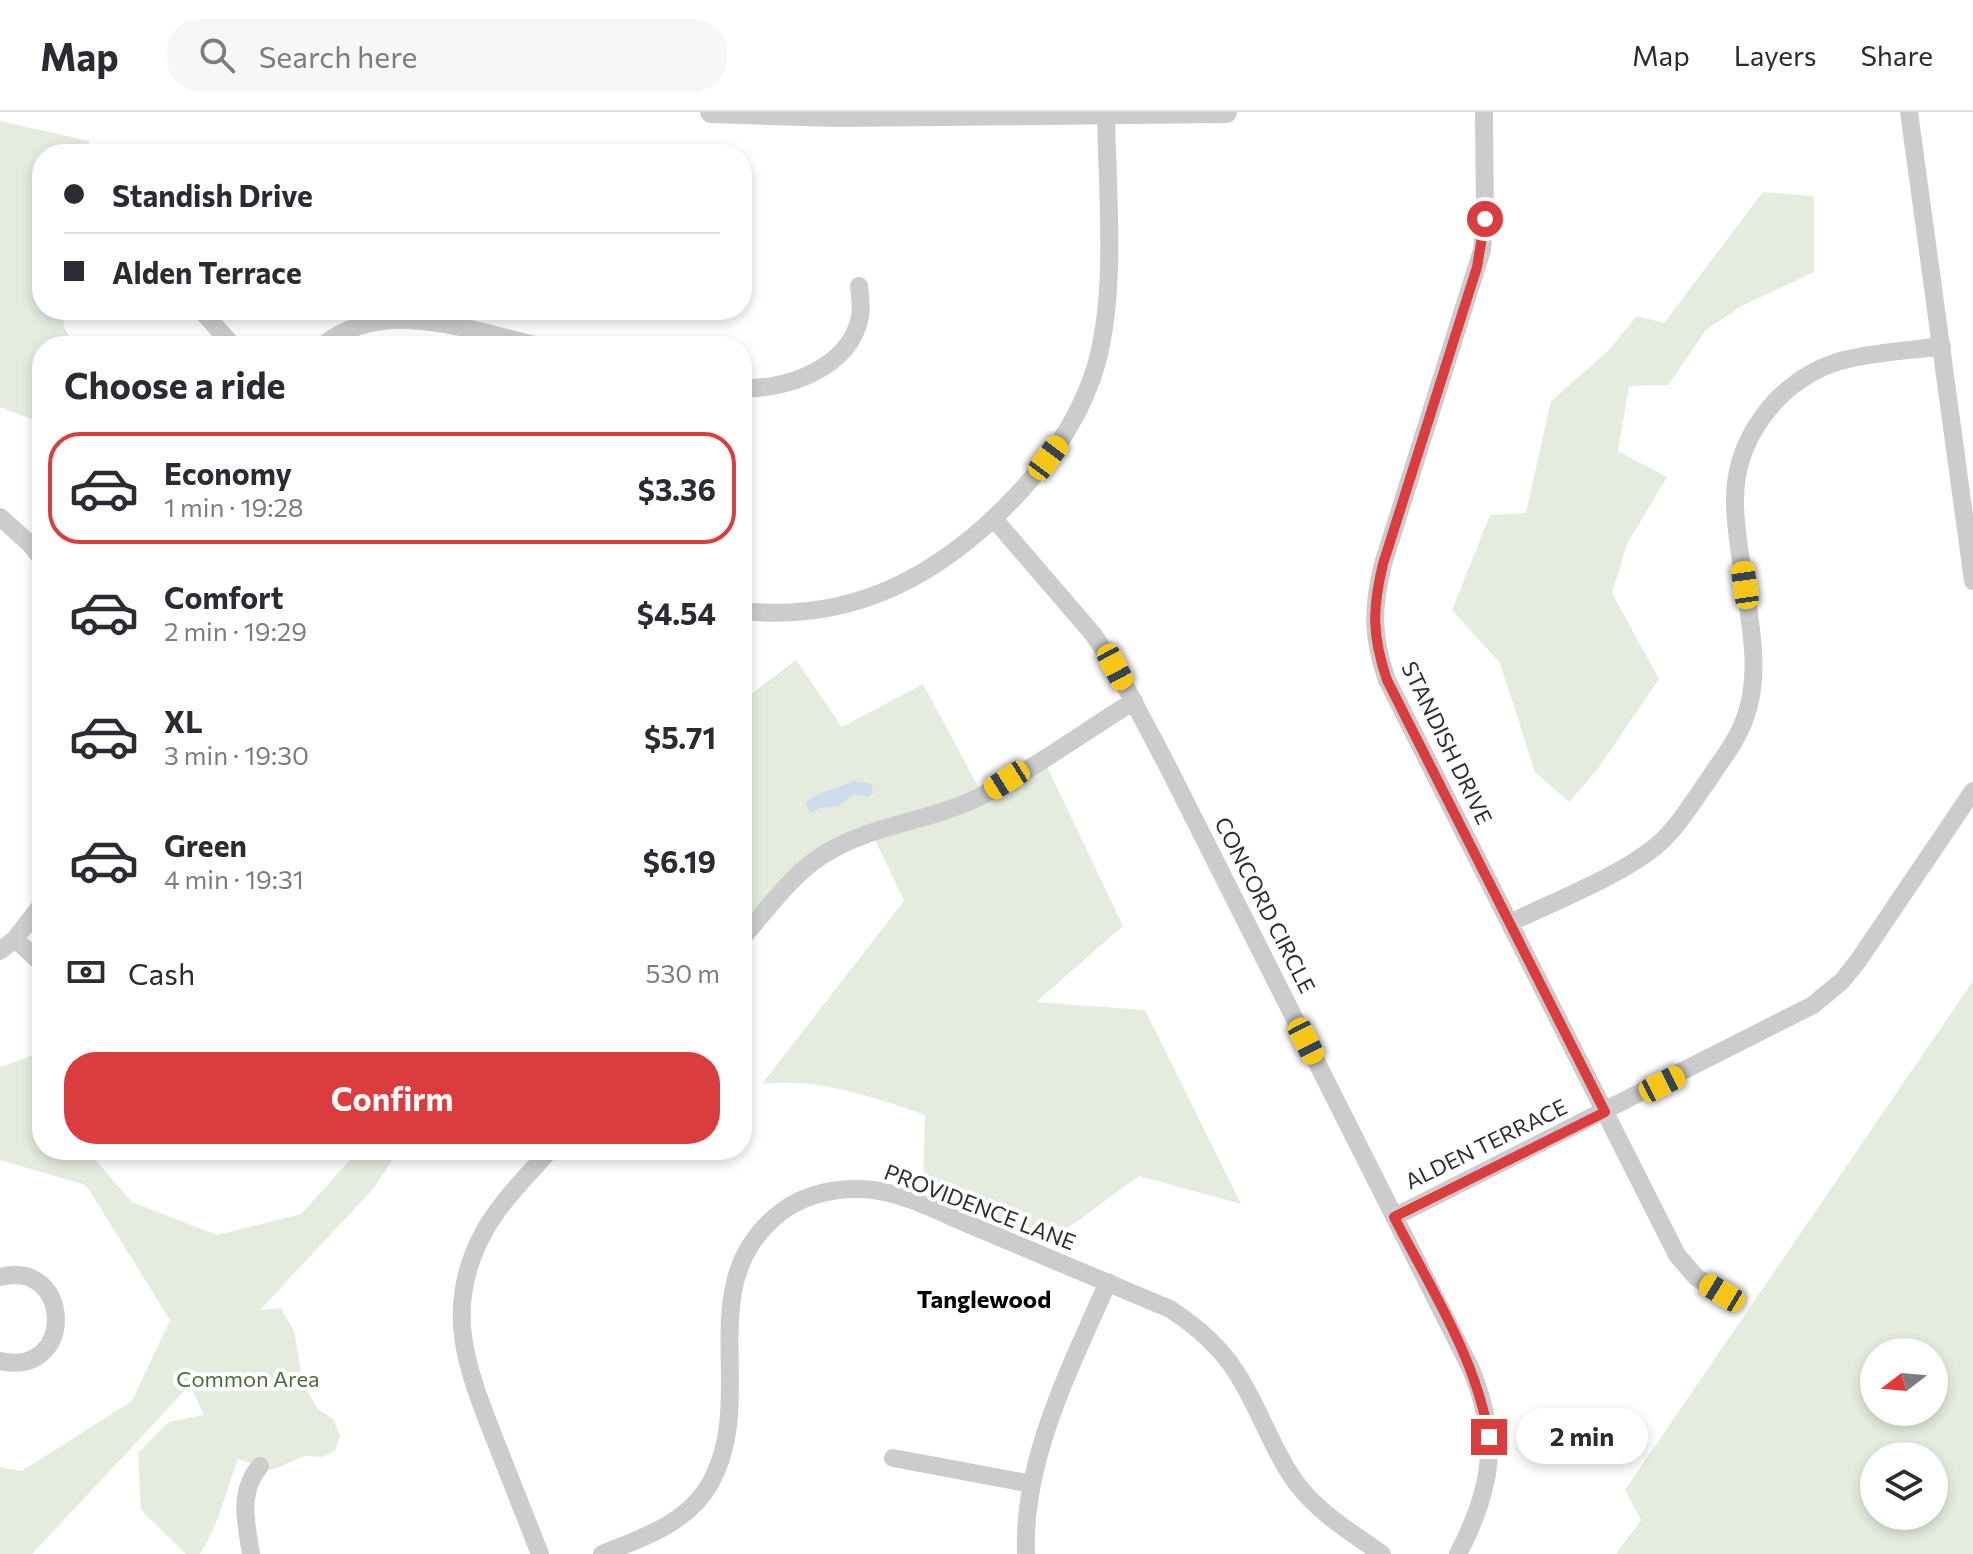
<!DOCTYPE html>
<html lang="en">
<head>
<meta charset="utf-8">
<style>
  body { margin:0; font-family:Commissioner,sans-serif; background:#f7f7f7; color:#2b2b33; height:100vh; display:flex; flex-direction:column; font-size:30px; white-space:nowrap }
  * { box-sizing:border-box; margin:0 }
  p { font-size:26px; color:#7c7c81 }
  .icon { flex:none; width:44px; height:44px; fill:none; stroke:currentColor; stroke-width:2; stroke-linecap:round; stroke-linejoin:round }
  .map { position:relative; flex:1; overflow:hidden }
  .sheet { position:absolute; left:32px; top:224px; width:720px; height:824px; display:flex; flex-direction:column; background:#fff; border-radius:32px; box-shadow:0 4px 12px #0003 }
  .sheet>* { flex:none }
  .banner { position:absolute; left:32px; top:32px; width:720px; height:176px; border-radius:32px; box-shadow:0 4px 12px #0003; display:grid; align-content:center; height:176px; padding:0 32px; background:#fff }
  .needle { width:52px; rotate:254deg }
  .controls { position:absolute; left:1860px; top:1226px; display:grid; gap:16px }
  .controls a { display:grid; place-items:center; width:88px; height:88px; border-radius:50%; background:#fff; box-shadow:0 4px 12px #0003; font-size:40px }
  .end { position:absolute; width:36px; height:36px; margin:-18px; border:10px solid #db3c3e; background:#fff; box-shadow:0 0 0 4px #fff }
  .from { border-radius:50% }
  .bubble { position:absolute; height:56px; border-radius:28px; background:#fff; box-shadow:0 4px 12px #0003; font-size:26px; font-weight:700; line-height:56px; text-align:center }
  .car { position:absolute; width:24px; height:48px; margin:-24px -12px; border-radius:10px; box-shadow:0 0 6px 2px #0007; background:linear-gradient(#f5c518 24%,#345 0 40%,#f5c518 0 76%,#345 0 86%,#f5c518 0) }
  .banner b { display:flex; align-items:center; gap:28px; height:76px; font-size:30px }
  .banner b+b { border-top:2px solid #e1e1e2 }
  .banner i { width:20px; height:20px; background:#2b2b33 }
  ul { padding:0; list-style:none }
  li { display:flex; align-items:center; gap:24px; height:112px; margin:0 16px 12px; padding:0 16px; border:4px solid transparent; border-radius:32px }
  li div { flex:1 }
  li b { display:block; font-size:30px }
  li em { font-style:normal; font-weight:700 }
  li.active { border-color:#db3c3e }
  li>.icon { width:72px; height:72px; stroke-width:1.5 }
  h2 { padding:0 32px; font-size:36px; line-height:96px }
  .pay { display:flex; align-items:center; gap:20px; height:88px; padding:0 32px; font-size:30px }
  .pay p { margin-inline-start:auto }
  .button { display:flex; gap:16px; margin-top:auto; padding:16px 32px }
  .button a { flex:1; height:92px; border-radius:32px; background:#db3c3e; color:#fff; font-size:32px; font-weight:700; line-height:92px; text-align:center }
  header { display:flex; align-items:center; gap:48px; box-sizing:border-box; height:112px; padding:0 40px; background:#fff; border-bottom:2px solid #e1e1e2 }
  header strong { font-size:38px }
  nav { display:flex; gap:44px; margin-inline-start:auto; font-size:28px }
  .search { width:560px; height:72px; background:#f7f7f7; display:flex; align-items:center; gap:20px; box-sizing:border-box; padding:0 28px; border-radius:32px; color:#7c7c81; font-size:30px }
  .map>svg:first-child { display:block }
</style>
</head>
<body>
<header>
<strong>Map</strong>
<div class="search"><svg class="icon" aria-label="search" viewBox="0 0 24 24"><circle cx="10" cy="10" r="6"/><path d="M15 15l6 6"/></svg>Search here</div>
<nav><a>Map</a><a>Layers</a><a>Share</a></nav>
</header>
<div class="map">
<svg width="1973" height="1442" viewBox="0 0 1973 1442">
  <rect width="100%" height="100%" fill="#fff"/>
  <!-- green -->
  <path fill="#e5ecde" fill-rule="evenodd" d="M 0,9 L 89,29 L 87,42 L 42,42 L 42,198 L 66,198 L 63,214 L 75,234 L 42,234 L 42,311 L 0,295 Z
    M 1763,80 L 1814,84 L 1814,160 L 1740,195 L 1706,218 L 1668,273 L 1629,274 L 1618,339 L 1667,365 L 1627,432 L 1612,481 L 1659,567 L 1597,658 L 1569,690 L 1535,660 L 1500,551 L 1452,498 L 1490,403 L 1526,401 L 1551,289 L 1608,239 L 1637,204 L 1664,211 Z
    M 796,548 L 842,615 L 923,572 L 981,680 L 1042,644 L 1123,814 L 1036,890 L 1145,898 L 1241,1092 L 1139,1064 L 1061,1121 L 1059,1127 L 1006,1112 L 941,1077 L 923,1072 L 925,1003 C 872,985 819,966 762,972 L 904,789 L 869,715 L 742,815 L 742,589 Z
    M 1973,869 L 1973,1442 L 1616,1442 L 1641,1408 L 1625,1378 ZM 1934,1240 L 1934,1300 L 1874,1300 L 1874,1240 ZM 1934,1344 L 1934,1404 L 1874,1404 L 1874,1344 Z
    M 42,940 L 42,1038 L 87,1038 L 132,1090 L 217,1123 L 301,1102 L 359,1038 L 399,1038 L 373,1077 L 260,1198 L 281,1196 L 294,1219 L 303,1271 L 317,1296 L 333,1307 L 340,1324 L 335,1339 L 322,1345 L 305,1344 L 272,1358 L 238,1347 C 226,1380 219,1412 200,1442 L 186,1442 L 141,1398 L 138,1341 L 169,1310 L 204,1303 L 190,1273 L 32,1442 L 0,1442 L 0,1355 L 22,1359 L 132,1289 L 170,1208 L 86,1073 L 0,1048 L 0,955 Z"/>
  <!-- water -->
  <path fill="#ccdcea" d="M 854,669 L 871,672 L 873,681 L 868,685 L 854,682 L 838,694 L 820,696 L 810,701 L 806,690 L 814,684 Z"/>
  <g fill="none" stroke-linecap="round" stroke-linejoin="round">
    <!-- minor -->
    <path stroke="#ccc" stroke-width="18" d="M 1484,0 L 1485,107 L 1482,138 L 1383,452 C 1372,497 1372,525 1387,568 L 1677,1143 L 1696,1165 L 1722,1181
      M 1909,0 L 1973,469
      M 201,198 L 233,234
      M 322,234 C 382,184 472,219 539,234
      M 742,276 C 788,278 850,255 860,205 C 862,195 860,184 859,174
      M 0,405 L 30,432 L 42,447
      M 994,407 L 1093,522 L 1115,555 L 1167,653 L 1470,1255 C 1500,1326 1493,1375 1458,1442
      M 742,499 C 854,511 941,463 1016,384 C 1052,346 1083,301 1097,250 C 1117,176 1107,79 1106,2
      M 1510,811 C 1553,790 1618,765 1655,735 C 1678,716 1694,688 1711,664 C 1723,646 1738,627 1745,606 C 1760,565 1752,523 1746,481 C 1742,451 1735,420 1735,390 C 1734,326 1779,268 1840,249 C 1872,240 1908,239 1942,234
      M 742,826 C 767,798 791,763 823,743 C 869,713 928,710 977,686 C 1029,660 1084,620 1134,589
      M 15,827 L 42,852
      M 0,839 L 15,827 L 42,792
      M 1394,1105 L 1813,893 L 1842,869 L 1858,849 L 1973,679
      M 0,1165 C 72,1146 77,1266 0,1249
      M 893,1346 L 1032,1372
      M 251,1442 C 246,1412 238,1379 260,1354
      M 540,1442 C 525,1404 510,1366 495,1328 C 466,1254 442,1195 485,1118 C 502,1088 527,1064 550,1038
      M 602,1442 C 642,1426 689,1411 711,1370 C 759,1282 689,1171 781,1100 C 806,1081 841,1074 873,1078 C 907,1082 943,1102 975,1115 C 1040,1142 1105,1169 1170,1197 C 1196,1214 1219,1233 1236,1260 C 1259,1295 1272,1338 1297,1372 C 1319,1401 1352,1421 1382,1442
      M 1026,1442 C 1022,1349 1071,1254 1108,1170"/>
    <!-- tertiary -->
    <path stroke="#ccc" stroke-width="22" d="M 711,0 L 836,4 L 1226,0"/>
  </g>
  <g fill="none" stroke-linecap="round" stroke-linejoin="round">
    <!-- route -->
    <path stroke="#db3c3e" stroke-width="10" d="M 1485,107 L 1477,155 L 1383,452 C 1372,497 1372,524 1387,568 L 1605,1000 L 1394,1105 C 1430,1175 1476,1246 1489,1325"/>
  </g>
  <g text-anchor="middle" stroke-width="8" stroke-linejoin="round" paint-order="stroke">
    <!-- street labels -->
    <g font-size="22" fill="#2f2f2f" stroke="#fff">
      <text transform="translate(1447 631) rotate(64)" y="8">STANDISH DRIVE</text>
      <text transform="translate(1265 793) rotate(63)" y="8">CONCORD CIRCLE</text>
      <text transform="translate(1486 1032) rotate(-26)" y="8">ALDEN TERRACE</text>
      <text transform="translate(980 1095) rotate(21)" y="8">PROVIDENCE LANE</text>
    </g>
    <!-- park labels -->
    <g font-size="22" fill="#50693f" stroke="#fff">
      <text x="248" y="1275">Common Area</text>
    </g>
    <!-- neighbourhood labels -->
    <g font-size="24" font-weight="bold" fill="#000" stroke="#fff">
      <text x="984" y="1196">Tanglewood</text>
    </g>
  </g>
</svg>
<div class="controls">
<a><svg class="needle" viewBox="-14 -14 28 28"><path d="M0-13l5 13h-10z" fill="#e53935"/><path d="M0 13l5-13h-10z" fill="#7c7c81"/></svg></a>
<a><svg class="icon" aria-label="layers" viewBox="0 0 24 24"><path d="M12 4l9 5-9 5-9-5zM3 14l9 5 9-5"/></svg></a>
</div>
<i class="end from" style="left:1485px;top:107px"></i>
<i class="end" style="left:1489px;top:1325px"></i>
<div class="bubble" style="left:1516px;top:1296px;width:132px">2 min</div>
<i class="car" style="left:1048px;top:346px;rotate:37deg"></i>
<i class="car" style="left:1745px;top:473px;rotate:352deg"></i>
<i class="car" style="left:1115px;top:555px;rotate:152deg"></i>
<i class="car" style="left:1007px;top:668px;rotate:238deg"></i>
<i class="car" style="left:1306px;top:929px;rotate:153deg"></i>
<i class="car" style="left:1662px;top:972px;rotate:63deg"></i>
<i class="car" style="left:1722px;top:1181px;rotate:301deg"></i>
<div class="banner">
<b><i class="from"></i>Standish Drive</b>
<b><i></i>Alden Terrace</b>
</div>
<section class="sheet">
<h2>Choose a ride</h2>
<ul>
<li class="active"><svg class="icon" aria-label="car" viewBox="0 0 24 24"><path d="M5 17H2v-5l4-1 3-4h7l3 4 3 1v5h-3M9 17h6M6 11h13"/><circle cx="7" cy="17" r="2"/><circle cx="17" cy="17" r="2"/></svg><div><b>Economy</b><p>1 min · 19:28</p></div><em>$3.36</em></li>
<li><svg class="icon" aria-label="car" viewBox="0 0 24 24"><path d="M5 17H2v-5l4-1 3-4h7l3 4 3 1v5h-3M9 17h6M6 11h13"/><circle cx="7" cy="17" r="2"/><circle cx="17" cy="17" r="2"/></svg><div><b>Comfort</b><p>2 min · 19:29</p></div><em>$4.54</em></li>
<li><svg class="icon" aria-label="car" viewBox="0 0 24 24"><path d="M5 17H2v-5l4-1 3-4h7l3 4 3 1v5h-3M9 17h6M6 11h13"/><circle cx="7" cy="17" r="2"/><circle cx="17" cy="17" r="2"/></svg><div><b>XL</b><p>3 min · 19:30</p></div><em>$5.71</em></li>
<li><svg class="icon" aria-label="car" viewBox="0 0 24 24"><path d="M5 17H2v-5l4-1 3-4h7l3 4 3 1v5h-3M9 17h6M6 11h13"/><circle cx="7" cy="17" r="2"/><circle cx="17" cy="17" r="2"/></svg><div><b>Green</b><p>4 min · 19:31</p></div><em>$6.19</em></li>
</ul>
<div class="pay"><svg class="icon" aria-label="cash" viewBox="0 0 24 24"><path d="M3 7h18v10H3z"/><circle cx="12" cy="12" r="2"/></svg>Cash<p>530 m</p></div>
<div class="button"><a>Confirm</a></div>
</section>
</div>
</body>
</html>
